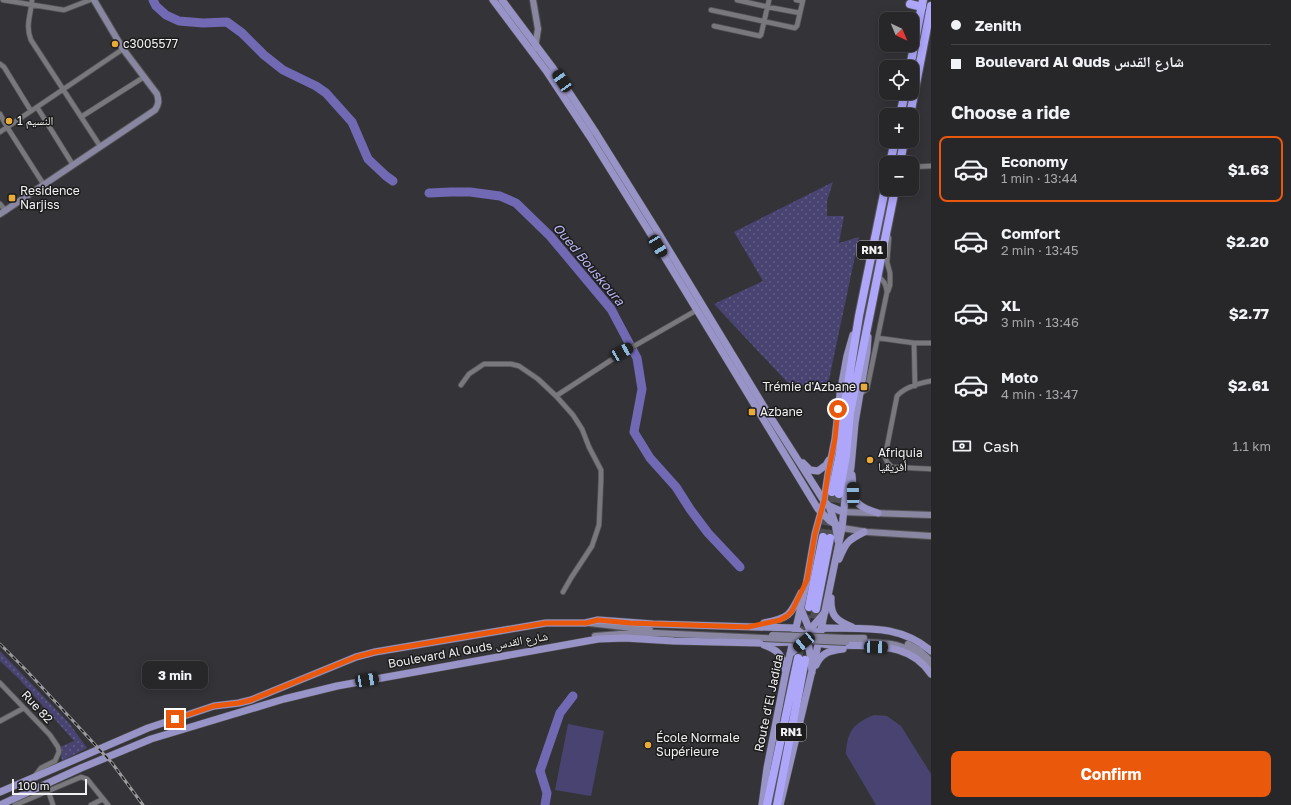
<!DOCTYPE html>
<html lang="en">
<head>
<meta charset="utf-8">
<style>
  body { margin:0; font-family:"Golos Text","Noto Naskh Arabic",sans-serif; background:#2f2f32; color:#f1f3f6; height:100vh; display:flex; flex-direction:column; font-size:15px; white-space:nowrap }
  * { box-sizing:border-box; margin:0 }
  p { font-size:13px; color:#a4a5a8 }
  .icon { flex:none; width:22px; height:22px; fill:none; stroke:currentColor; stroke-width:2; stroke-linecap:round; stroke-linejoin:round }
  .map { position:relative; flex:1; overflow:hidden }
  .panel { display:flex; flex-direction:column; background:#27272a; width:360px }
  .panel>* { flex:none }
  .banner { display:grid; align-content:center; height:88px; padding:0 20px; background:#27272a }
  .needle { width:26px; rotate:136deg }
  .fabs { position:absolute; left:879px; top:12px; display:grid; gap:8px }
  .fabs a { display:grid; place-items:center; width:40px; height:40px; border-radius:8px; background:#27272a; box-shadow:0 2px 10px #0003,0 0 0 1px #434447; font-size:20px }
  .scale { position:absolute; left:12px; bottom:10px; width:75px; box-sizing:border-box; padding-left:4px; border:2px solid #f2f2f4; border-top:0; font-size:11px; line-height:14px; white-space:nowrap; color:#f2f2f4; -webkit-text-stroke:3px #1c1c1d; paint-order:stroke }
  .end { position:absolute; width:18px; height:18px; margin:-9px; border:5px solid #ea580c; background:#fff; box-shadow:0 0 0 2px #fff }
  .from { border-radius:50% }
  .bubble { position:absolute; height:28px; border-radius:8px; background:#27272a; box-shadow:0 2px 10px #0003,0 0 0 1px #434447; font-size:13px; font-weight:700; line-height:28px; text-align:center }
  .car { position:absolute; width:12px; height:24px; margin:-12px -6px; border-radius:5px; box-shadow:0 0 3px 1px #0007; background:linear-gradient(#222 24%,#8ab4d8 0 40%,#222 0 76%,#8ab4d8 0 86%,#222 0) }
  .banner b { display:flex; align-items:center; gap:14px; height:38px; font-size:15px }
  .banner b+b { border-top:1px solid #434447 }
  .banner i { width:10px; height:10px; background:#f1f3f6 }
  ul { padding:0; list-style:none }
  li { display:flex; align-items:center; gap:12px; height:66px; margin:0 8px 6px; padding:0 12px; border:2px solid transparent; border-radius:8px }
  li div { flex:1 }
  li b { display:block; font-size:15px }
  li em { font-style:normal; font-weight:700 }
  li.selected { border-color:#ea580c }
  li>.icon { width:36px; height:36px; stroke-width:1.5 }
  h2 { padding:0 20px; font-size:18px; line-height:48px }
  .pay { display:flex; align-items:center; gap:10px; height:44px; padding:0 20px; font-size:15px }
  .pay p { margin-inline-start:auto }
  .action { display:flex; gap:8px; margin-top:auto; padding:8px 20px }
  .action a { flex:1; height:46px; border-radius:8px; background:#ea580c; color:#fff; font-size:16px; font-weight:700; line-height:46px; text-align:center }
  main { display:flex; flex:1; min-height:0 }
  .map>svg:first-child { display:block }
</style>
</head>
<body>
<main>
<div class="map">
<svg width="931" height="805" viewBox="0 0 931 805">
  <defs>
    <pattern id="grass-dots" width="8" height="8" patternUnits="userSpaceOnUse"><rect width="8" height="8" fill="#484371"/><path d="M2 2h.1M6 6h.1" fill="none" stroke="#635f86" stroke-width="1.8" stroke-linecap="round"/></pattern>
  </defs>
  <rect width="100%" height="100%" fill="#343438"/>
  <!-- grass -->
  <path fill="url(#grass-dots)" d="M 833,182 L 827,201 L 827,216 L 844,216 L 839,243 L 859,237 L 827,389 L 788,383 L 714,304 L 763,281 L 734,232 Z
    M 0,651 L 69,723 L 87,748 L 62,761 L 60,747 L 74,741 L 19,679 L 0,661 Z"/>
  <!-- pitch -->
  <path fill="#484371" d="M 874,715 L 887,716 L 901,726 L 931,774 L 931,805 L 876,805 L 846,754 C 847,732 853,723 874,715 Z
    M 568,724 L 604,731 L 591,796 L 555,790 Z"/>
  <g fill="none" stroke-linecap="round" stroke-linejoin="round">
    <!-- river -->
    <path stroke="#7269b5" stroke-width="9" d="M 153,0 L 156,6 L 166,15 L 179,21 L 203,23 L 227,22 L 242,33 L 264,55 L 283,70 L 316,86 L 326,93 L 352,122 L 368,159 L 386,176 L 393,181
      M 429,193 L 451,192 L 470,192 L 500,196 L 516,203 L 550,236 L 611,309 L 637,358 L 642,389 L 634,432 L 650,458 L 676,487 L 690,509 L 708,533 L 740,567
      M 545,805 L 547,793 L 540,771 L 560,713 L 573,696"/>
    <!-- highway-tunnel -->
    <path stroke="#505054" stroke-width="8" stroke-dasharray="8 4" stroke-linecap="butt" d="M 823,537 L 832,492
      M 830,538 L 839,494
      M 811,630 L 816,609
      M 798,658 L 809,607"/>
    <defs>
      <path id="street" d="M 3,0 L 64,10 L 90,0
        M 32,0 C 31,14 25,26 31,40 L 100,146
        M 737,0 L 768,7 L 800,13
        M 796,0 L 802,1
        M 711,10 L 795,28 L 797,26 L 803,0
        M 714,26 L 760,36 L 761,35 L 769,0
        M 0,64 L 4,67 L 31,111
        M 37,107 L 73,165
        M 0,114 L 7,127 L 44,185
        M 81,117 L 144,77
        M 0,132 L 123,49
        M 912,167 L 931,166
        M 0,204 L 6,211
        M 887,234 L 889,238 L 887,262 L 890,273 L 890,285 L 888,291
        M 878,338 L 914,343 L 931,343
        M 914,343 L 915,386
        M 931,381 C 920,383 905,387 897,396 L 885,457 L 887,462 L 892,467 L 931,469
        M 461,385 L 469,374 L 484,364 L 511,364 L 519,366 L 538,379 L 556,396 L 573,415 L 582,429 L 589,447 L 601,470 L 601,480 L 599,525 L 592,546 L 571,578 L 563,592
        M 860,394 L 867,389 L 887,292 C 886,284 884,280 877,276
        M 556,396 L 622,353 L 697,310
        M 0,683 L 50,735 L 58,747 L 59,752 L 55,761 L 41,768 L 34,777
        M 0,721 L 24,708
        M 48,790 L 53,805
        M 15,805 L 81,777 L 87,779 L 108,805
        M 91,805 L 103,799"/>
      <path id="secondary" d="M 533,0 L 538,29 L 535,48
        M 0,214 L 155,110 C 159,104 159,101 157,94 L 123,49 L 94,0
        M 843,512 L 931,515
        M 842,528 L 867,532 L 931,536
        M 589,623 L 650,630
        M 595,636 L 620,634 L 655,633 L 763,638
        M 846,638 L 864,638
        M 848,642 C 879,642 909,640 931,667
        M 908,644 L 919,650 L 931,661"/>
      <path id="primary" d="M 493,0 L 547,72 L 590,137 L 650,233 L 818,509 L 830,521 L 842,528
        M 502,0 L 553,68 L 596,133 L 656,229 L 766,410 L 824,501 L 829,506 L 843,512
        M 803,463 L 810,470 L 818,471 L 826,465 L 829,460
        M 852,475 C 853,482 852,489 853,495 C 856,506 868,510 878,513
        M 829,506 L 835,523 L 838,541
        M 839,559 C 846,542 848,540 864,532
        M 831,598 C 830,616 837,621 852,627
        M 801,609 L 808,626 L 822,644 C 829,646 837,645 844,645 C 877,647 910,643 931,674
        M 764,623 C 789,618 790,616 801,593
        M 818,631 L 826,628 C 865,629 900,624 931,651
        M 764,645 C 778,650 783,655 785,670
        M 790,654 L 809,638
        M 816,665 C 822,652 830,651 843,649
        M 0,792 L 148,728 L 214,706 L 239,703 L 251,700 L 356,657 L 375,652 L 546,623 L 585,623 L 598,620 L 653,624 L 793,628 C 811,633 810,656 812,672
        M 0,805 L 81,768 L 151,739 L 284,699 L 337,686 L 598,639 L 625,638 L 674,641 L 760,643 L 793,642 L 799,639 L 808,632 L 825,612
        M 762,805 L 767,768 L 785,676 L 807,580 L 815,534 L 824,501 L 828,474 L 835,439 L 840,394 L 847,356 L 853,335
        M 780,805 L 816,654 L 842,528 L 845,499 L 851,467 L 855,423 L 867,352 L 868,337"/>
      <path id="highway" d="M 910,4 L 922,7
        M 910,67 L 923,0
        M 900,115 L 905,93
        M 910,115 L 931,6
        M 890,163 L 895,141
        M 900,163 L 904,141
        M 832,492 L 840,453 L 843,415 L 859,316 L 886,184
        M 839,494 L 846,456 L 850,413 L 895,189
        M 809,607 L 823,537
        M 816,609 L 830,538
        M 767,805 L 798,658
        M 777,805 L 805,660"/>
    </defs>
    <!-- street casing -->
    <use href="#street" stroke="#545356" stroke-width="6"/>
    <!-- secondary casing -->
    <use href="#secondary" stroke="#545356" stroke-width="8"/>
    <!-- primary casing -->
    <use href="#primary" stroke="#545356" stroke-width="8"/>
    <!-- highway casing -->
    <use href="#highway" stroke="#545356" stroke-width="10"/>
    <!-- street -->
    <use href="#street" stroke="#79797d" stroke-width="4.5"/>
    <!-- secondary -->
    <use href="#secondary" stroke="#8986a2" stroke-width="6"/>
    <!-- primary -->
    <use href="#primary" stroke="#9894c7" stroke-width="7"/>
    <!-- highway -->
    <use href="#highway" stroke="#ada6f9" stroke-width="8"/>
    <defs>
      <path id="rail" d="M 0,644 L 26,670 L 112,763 L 143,805"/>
    </defs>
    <!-- rail casing -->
    <use href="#rail" stroke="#9b9b9e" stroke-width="3"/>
    <!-- rail -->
    <use href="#rail" stroke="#1c1c1d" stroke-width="1.5" stroke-dasharray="4.5" stroke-linecap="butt"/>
    <defs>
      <path id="secondary-bridge" d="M 772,635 L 846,638
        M 763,638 L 846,642"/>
    </defs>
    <!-- secondary-bridge casing -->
    <use href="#secondary-bridge" stroke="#545356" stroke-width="8" stroke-linecap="butt"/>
    <!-- secondary-bridge -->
    <use href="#secondary-bridge" stroke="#8986a2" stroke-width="6"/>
  </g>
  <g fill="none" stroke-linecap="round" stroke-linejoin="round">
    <!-- route -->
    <path stroke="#ea580c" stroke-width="5" d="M 175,719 L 214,706 L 239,703 L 251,700 L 356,657 L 375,652 L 546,623 L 586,623 L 598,620 L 630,623 L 748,627 L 780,620 L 787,616 L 792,611 L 807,580 L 815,534 L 824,501 L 828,474 L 835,439 L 838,409"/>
  </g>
  <!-- markers -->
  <g fill="#eaaa39" stroke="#1c1c1d" stroke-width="1.5">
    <circle cx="115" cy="44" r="4"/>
    <circle cx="9" cy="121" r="4"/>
    <rect x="8" y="194" width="8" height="8" rx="2"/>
    <rect x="860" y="383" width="8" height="8" rx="2"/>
    <rect x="748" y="408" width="8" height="8" rx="2"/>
    <circle cx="870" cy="460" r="4"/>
    <circle cx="648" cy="745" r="4"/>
  </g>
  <g text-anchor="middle" stroke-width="3" stroke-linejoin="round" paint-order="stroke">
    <!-- shield labels -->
    <g fill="#1c1c1d" stroke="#b2b2b4" stroke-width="1">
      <rect x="857" y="241" width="30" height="18" rx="3"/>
      <rect x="776" y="723" width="30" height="18" rx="3"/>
    </g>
    <g font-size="11" font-weight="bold" fill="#f2f2f4">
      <text x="872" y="254">RN1</text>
      <text x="791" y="736">RN1</text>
    </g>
    <!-- poi labels -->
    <g font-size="12" fill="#f2f2f4" stroke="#1c1c1d" text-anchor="start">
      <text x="123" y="48">c3005577</text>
      <text x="17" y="125">النسيم 1</text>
      <text x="20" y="195">Residence<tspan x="20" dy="14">Narjiss</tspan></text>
      <text x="856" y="391" text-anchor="end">Trémie d'Azbane</text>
      <text x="760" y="416">Azbane</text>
      <text x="878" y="457">Afriquia<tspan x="878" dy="14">أفريقيا</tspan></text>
      <text x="656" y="742">École Normale<tspan x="656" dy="14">Supérieure</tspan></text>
    </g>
    <!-- street labels -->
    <g font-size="12" fill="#f2f2f4" stroke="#1c1c1d">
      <text transform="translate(468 650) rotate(-10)" y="4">Boulevard Al Quds شارع القدس</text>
      <text transform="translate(769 703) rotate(-78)" y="4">Route d'El Jadida</text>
      <text transform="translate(37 707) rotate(47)" y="4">Rue 82</text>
    </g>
    <!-- water labels -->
    <g font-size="13" font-style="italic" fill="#bbb7f4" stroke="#1c1c1d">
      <text transform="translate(589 264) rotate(50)" y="5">Oued Bouskoura</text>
    </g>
  </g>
</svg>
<div class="fabs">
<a><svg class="needle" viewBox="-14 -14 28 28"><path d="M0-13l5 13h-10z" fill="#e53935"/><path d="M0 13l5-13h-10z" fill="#a4a5a8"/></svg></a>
<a><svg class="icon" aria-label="locate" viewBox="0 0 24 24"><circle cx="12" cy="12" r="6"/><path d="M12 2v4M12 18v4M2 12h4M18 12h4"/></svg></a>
<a>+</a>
<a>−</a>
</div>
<div class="scale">100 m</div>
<i class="end from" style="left:838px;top:409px"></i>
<i class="end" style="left:175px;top:719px"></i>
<div class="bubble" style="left:142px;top:661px;width:66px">3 min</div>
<i class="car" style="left:562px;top:81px;rotate:326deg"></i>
<i class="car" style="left:658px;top:246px;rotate:149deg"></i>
<i class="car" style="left:622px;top:352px;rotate:60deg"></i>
<i class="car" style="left:853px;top:494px;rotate:359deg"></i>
<i class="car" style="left:804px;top:642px;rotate:231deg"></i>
<i class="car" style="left:876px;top:647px;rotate:92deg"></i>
<i class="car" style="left:367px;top:680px;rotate:80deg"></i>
</div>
<section class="panel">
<div class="banner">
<b><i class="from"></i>Zenith</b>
<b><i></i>Boulevard Al Quds شارع القدس</b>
</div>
<h2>Choose a ride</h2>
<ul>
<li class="selected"><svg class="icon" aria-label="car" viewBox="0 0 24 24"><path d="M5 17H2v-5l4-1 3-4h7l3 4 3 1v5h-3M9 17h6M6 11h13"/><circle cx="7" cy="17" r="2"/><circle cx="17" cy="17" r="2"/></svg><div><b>Economy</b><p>1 min · 13:44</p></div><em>$1.63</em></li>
<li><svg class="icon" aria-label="car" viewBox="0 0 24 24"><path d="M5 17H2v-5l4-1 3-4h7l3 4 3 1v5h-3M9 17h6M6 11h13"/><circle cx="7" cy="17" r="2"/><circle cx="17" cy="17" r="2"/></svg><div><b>Comfort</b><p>2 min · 13:45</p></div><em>$2.20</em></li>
<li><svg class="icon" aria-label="car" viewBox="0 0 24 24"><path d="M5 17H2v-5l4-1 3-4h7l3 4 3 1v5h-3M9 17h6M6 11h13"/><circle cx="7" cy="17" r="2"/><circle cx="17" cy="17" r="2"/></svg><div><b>XL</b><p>3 min · 13:46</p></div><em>$2.77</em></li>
<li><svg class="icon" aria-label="car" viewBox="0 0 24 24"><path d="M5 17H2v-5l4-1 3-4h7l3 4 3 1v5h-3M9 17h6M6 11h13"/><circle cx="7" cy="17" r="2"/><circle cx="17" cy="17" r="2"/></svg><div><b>Moto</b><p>4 min · 13:47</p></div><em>$2.61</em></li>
</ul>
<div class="pay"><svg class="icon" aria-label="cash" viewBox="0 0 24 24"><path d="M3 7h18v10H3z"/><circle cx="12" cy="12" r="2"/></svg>Cash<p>1.1 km</p></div>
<div class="action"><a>Confirm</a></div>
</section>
</main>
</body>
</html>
